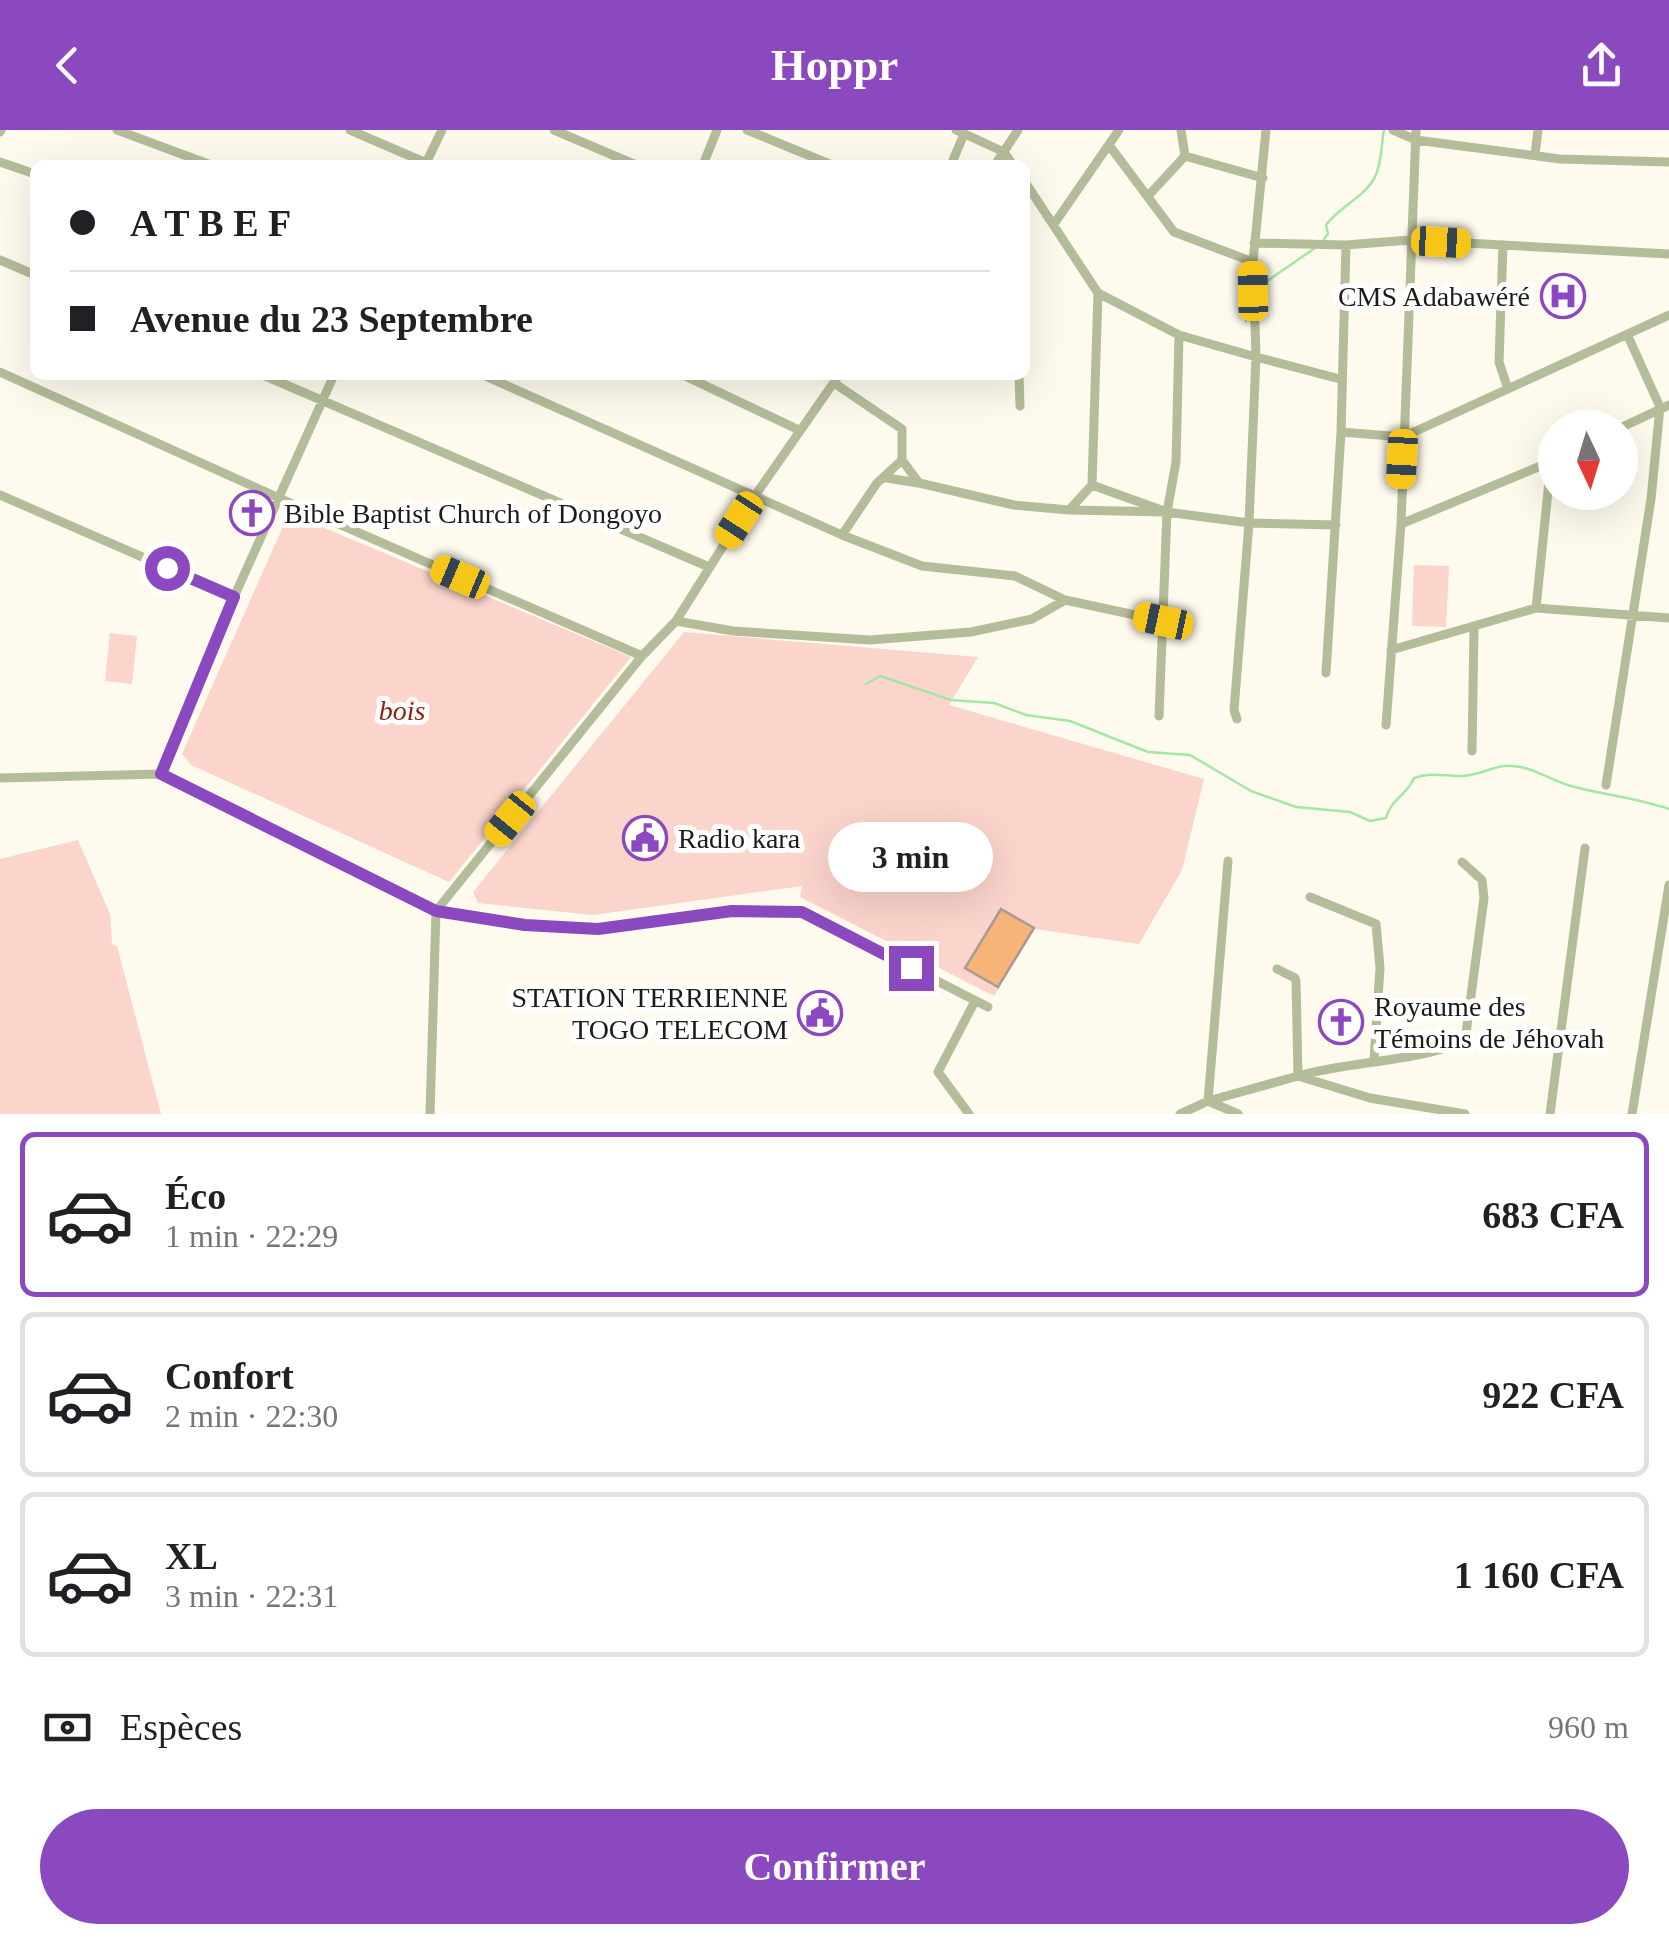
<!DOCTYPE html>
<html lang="fr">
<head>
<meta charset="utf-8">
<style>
  body { margin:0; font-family:"Times New Roman",serif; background:#f6f6f6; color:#202124; height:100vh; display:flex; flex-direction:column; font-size:38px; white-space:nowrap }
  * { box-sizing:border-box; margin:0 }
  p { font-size:32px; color:#757577 }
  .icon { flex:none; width:55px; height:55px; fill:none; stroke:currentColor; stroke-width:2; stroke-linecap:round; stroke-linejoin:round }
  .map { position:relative; height:984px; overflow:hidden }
  .details { display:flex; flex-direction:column; background:#fff; flex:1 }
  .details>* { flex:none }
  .guide { position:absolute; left:30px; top:30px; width:1000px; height:220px; border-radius:15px; box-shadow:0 10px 40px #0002; display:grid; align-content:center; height:220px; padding:0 40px; background:#fff }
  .needle { width:65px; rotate:176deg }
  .tools { position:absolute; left:1538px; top:280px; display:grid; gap:20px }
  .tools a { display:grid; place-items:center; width:100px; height:100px; border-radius:50%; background:#fff; box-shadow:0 10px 40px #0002; font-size:50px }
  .end { position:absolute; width:45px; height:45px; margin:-22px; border:12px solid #8a49be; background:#fff; box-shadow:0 0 0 5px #fff }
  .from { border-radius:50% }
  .bubble { position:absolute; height:70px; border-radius:35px; background:#fff; box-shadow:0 10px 40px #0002; font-size:32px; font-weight:800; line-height:70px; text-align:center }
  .car { position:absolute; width:30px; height:60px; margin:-30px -15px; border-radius:12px; box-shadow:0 0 8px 2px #0007; background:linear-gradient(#f5c518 24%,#345 0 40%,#f5c518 0 76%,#345 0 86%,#f5c518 0) }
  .guide b { display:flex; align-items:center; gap:35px; height:95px; font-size:38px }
  .guide b+b { border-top:2px solid #e0e0e0 }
  .guide i { width:25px; height:25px; background:#202124 }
  ul { padding:18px 0 0; list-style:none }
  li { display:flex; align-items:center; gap:30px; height:165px; margin:0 20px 15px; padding:0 20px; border:5px solid #e0e0e0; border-radius:15px }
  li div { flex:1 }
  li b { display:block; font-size:38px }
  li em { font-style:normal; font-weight:800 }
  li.selected { border-color:#8a49be }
  li>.icon { width:90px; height:90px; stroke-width:1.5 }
  .pay { display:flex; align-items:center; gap:25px; height:110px; padding:0 40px; font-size:38px }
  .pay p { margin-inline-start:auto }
  .primary-button { display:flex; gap:20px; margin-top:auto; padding:20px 40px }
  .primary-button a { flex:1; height:115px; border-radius:60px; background:#8a49be; color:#fff; font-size:40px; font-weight:800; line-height:115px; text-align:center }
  header { display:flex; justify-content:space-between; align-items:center; height:130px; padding:0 40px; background:#8a49be; color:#fff; font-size:45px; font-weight:800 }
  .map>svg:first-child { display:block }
</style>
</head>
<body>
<header><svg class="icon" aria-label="back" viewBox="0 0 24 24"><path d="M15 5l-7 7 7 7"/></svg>Hoppr<svg class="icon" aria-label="share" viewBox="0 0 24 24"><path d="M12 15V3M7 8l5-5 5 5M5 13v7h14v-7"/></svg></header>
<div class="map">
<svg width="1669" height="984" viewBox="0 0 1669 984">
  <rect width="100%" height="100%" fill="#fefaee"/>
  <!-- green -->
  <path fill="#fbd4cb" d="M 289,383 L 631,527 L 449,752 L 191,635 L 182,624 Z
    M 1414,435 L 1449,436 L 1446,497 L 1412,496 Z
    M 684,502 L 978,527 L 949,575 L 1204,649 L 1182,740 L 1139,814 L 1035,799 L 994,866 L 800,767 L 802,756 L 593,785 L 478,773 L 473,762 Z
    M 110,503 L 137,506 L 132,554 L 105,551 Z
    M 78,710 L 110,784 L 112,814 L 117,816 L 161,984 L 0,984 L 0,729 Z"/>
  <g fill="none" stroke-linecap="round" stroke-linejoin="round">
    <!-- stream -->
    <path stroke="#a4e6a6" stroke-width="2.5" d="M 1324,109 L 1328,104 L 1326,95 C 1339,77 1363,68 1374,49 C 1382,34 1381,15 1384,0
      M 1257,158 L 1315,118
      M 1246,191 L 1250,163
      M 866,554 L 880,546 L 951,570 L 994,573 L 1026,585 L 1070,591 L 1148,622 L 1190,625 L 1251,661 L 1296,677 L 1350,682 L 1370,691 L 1386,688 C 1391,669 1407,665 1414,648 C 1431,642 1443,646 1459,646 C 1475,647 1489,638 1504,636 C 1531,634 1548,650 1571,656 C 1604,665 1636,668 1669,679"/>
  </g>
  <!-- building -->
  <path fill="#f8b379" stroke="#a69c94" stroke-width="2.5" d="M 1001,779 L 1034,798 L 998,857 L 965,838 Z"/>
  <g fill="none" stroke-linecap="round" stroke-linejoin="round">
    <!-- minor -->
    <path stroke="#b5bc99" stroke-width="9" d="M 117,0 L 211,35
      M 350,0 L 431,35
      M 554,0 L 636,35
      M 747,0 L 832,35
      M 956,0 L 1004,22 L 1013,35
      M 1393,0 L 1416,10 L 1560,29 L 1669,32
      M 0,2 L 1,0
      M 1109,15 L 1174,102 L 1253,132
      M 1535,25 L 1538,0
      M 1185,26 L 1263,48
      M 0,32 L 35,44
      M 425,35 L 442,0
      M 703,35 L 717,0
      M 951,35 L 964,4
      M 995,35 L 1018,0
      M 1025,52 L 1098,163 L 1092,355
      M 1148,66 L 1185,26 L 1181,0
      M 1054,94 L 1119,0
      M 1254,113 L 1346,115 L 1410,110 L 1669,124
      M 1503,115 L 1499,232 L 1508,259
      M 0,130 L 35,145
      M 1098,163 L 1179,205 L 1256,227 L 1253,132 L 1266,0
      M 0,242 L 279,368 L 642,526
      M 263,245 L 709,437
      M 483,245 L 842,405 L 877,353 L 902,330
      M 683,245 L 799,300
      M 1019,245 L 1020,276
      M 834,253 L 902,299 L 902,330 L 919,353 L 1014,375 L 1069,380 L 1092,355 L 1167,382
      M 1620,298 L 1669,275
      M 1341,302 L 1403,307 L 1669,185
      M 887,348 L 918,353
      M 0,365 L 234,467
      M 1069,380 L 1167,382 L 1249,393 L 1336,395
      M 1401,394 L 1555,330
      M 842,405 L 922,436 L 1015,446 L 1065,470
      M 1536,478 L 1551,332
      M 676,491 L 733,501 L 870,510 L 971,502 L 1032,489 L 1065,470 L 1163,491
      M 1391,520 L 1536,478 L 1669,488
      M 1326,543 L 1341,302 L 1346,115
      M 1159,586 L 1167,382 L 1176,332 L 1179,205
      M 1237,589 L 1234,580 L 1249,393 L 1256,227 L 1340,249
      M 1386,595 L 1401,394 L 1416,0
      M 1472,621 L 1474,499
      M 161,644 L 234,467 L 334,245
      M 0,648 L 161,644 L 436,781 L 525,795 L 598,799 L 732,781 L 802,782 L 988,877
      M 1606,655 L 1651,369 L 1660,277 L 1627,204
      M 1228,731 L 1208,971 L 1238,984
      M 1310,767 L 1376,794 L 1380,838 L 1374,930
      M 1277,839 L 1295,848 L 1296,852 L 1298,946 C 1354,930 1412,933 1465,911 L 1484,768 L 1482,750 L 1462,732
      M 430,984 L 436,781 L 642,526 L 676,491 L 754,367 L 839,245
      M 969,984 L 938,942 L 975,871
      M 1180,984 L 1208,971 L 1298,946 L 1370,968 L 1465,984
      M 1550,984 L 1585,718
      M 1632,984 L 1669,755"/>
  </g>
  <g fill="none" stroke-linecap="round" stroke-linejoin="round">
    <!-- route -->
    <path stroke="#8a49be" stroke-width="12" d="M 167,438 L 234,467 L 161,644 L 436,781 L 525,795 L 598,799 L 732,781 L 802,782 L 911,838"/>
  </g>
  <!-- icons -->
  <defs>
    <symbol id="hospital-ring" viewBox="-11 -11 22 22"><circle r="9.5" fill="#fff" stroke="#8a49be" stroke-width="1.5"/><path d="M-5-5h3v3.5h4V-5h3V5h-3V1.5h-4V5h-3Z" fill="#8a49be"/></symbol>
    <symbol id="church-ring" viewBox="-11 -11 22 22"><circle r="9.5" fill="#fff" stroke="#8a49be" stroke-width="1.5"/><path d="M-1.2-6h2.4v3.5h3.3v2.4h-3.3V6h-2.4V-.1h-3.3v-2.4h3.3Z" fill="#8a49be"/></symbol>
    <symbol id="civic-ring" viewBox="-11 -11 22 22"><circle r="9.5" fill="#fff" stroke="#8a49be" stroke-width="1.5"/><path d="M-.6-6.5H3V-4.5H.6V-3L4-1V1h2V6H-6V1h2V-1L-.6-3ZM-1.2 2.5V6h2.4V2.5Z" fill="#8a49be"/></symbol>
  </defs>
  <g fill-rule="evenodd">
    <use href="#hospital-ring" x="1538" y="141" width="50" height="50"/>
    <use href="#church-ring" x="227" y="358" width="50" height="50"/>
    <use href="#civic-ring" x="620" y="683" width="50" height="50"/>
    <use href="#civic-ring" x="795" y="858" width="50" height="50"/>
    <use href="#church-ring" x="1316" y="867" width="50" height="50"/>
  </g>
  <g text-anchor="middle" stroke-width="10" stroke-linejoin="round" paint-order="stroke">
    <!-- poi labels -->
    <g font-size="28" fill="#1c1b17" stroke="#fff" text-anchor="start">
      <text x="1530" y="176" text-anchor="end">CMS Adabawéré</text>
      <text x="284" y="393">Bible Baptist Church of Dongoyo</text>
      <text x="678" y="718">Radio kara</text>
      <text x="788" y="877" text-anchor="end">STATION TERRIENNE<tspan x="788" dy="32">TOGO TELECOM</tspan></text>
      <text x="1374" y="886">Royaume des<tspan x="1374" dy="32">Témoins de Jéhovah</tspan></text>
    </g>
    <!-- park labels -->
    <g font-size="28" font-style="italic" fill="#892413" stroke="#fff">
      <text x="402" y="590">bois</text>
    </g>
  </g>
</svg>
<div class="tools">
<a><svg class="needle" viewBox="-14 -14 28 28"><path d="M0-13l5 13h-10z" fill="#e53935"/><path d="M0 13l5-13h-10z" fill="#757577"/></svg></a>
</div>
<i class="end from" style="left:167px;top:438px"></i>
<i class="end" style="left:911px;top:838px"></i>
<div class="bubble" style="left:828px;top:692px;width:165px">3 min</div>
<i class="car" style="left:1441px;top:112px;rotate:93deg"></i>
<i class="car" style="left:1253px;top:161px;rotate:359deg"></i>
<i class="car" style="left:1402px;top:329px;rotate:183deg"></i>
<i class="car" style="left:739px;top:390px;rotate:213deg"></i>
<i class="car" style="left:460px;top:447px;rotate:293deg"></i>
<i class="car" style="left:1163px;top:491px;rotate:282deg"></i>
<i class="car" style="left:510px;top:689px;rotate:219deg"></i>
<div class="guide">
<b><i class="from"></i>A T B E F</b>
<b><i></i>Avenue du 23 Septembre</b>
</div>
</div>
<section class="details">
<ul>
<li class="selected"><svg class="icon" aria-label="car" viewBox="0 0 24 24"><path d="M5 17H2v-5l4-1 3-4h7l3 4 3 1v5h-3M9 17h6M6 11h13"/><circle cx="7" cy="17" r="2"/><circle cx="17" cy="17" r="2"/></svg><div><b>Éco</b><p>1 min · 22:29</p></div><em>683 CFA</em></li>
<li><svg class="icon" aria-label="car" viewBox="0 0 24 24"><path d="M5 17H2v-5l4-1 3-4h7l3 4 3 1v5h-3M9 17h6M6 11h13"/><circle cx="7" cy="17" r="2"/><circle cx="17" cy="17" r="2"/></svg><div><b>Confort</b><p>2 min · 22:30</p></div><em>922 CFA</em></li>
<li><svg class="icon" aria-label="car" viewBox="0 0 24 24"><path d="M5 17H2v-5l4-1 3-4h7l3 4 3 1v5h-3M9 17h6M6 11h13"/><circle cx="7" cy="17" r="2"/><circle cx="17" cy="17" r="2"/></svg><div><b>XL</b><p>3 min · 22:31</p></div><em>1 160 CFA</em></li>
</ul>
<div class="pay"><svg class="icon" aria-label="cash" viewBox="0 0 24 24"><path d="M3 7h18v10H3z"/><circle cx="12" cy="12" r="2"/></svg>Espèces<p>960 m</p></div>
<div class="primary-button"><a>Confirmer</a></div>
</section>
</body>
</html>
